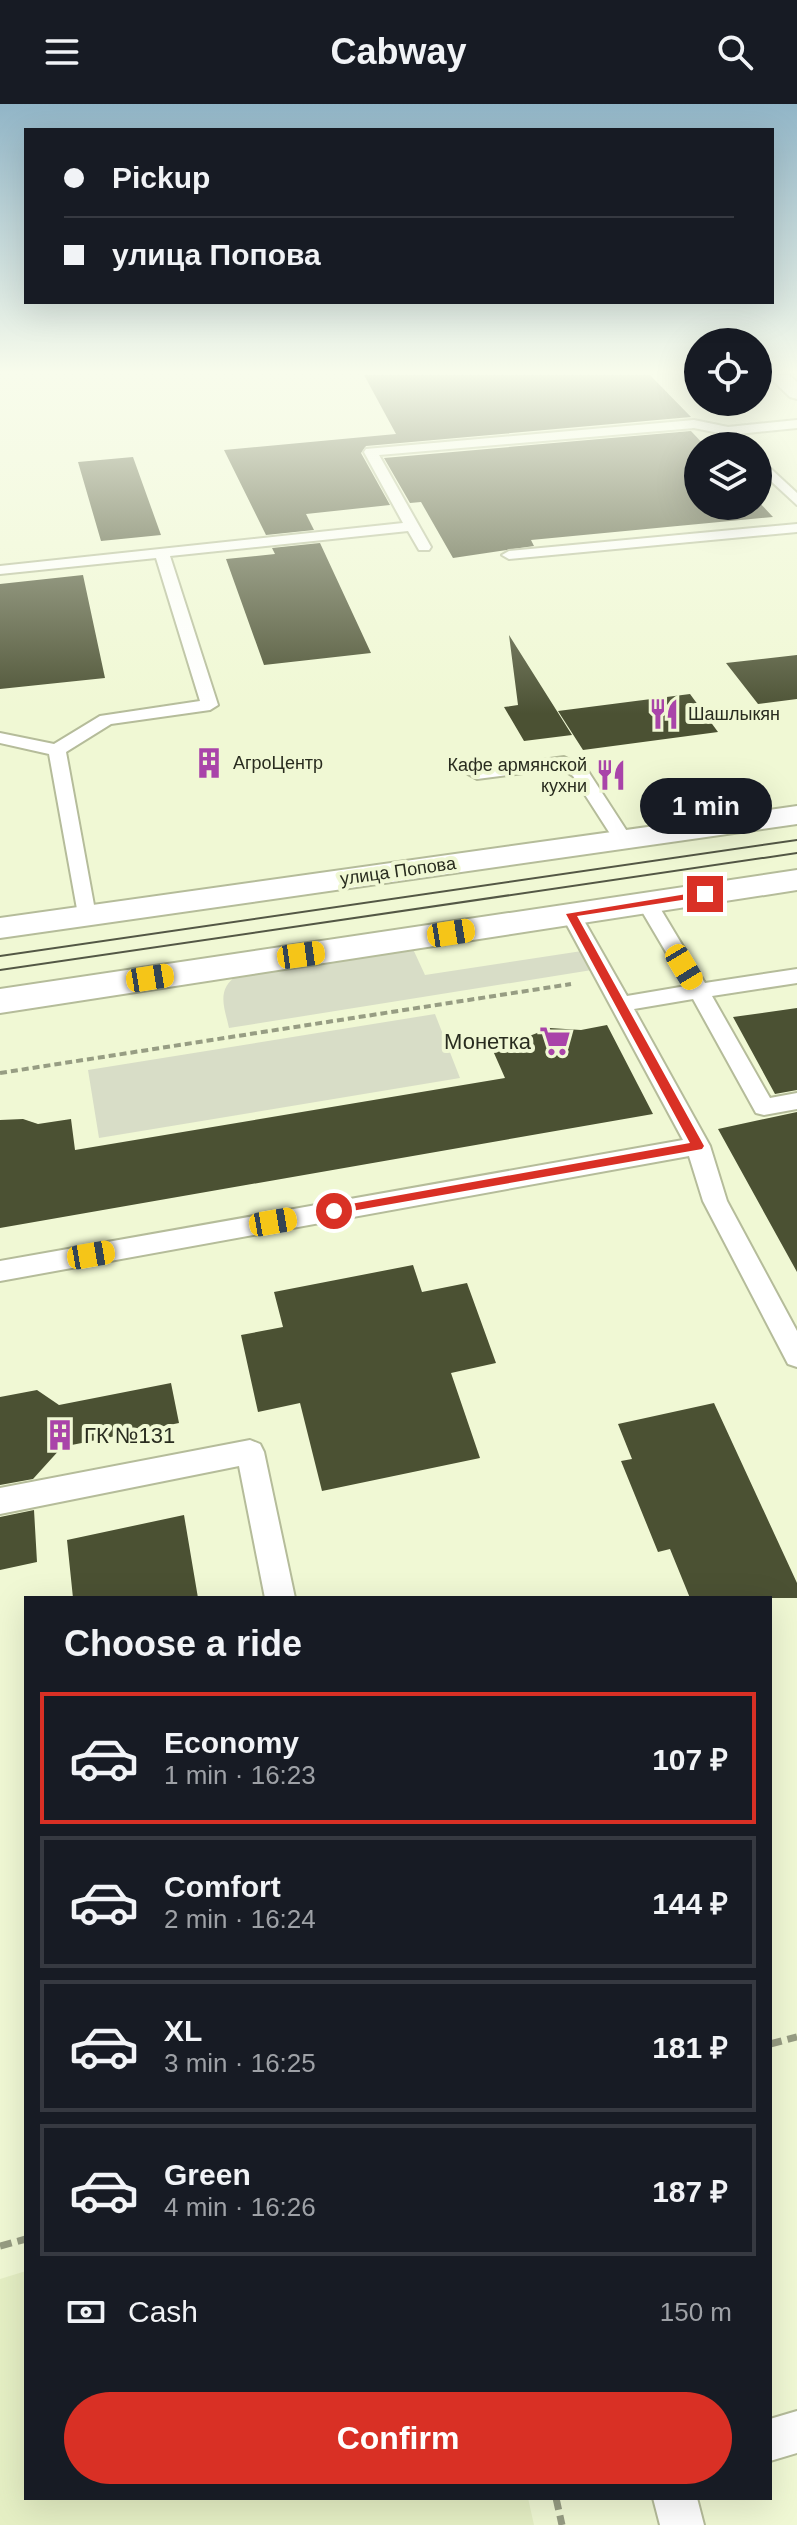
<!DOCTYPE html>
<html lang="en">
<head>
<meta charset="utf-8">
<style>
  body { margin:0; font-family:Helvetica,sans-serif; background:#242831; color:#f1f3f6; height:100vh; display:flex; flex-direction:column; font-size:30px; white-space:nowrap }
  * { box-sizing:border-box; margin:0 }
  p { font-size:26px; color:#9ea1a6 }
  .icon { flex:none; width:44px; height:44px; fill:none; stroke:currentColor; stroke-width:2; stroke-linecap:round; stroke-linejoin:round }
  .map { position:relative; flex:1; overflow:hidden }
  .panel { position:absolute; left:24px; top:1492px; width:748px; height:904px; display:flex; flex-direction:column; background:#171b24; border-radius:0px; box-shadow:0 8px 32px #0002 }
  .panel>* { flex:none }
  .hud { position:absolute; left:24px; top:24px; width:750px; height:176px; border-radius:0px; box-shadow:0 8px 32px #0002; display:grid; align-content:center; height:176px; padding:0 40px; background:#171b24 }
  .buttons { position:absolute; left:684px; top:224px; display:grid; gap:16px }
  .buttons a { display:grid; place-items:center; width:88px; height:88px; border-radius:50%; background:#171b24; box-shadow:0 8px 32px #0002; font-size:40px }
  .end { position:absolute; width:36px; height:36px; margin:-18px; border:10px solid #d93025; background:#fff; box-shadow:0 0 0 4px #fff }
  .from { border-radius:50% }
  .bubble { position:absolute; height:56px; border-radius:28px; background:#171b24; box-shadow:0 8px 32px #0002; font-size:26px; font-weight:600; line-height:56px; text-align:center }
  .car { position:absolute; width:24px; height:48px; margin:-24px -12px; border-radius:10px; box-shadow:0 0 6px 2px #0007; background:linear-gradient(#f5c518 24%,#345 0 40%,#f5c518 0 76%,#345 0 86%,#f5c518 0) }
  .hud b { display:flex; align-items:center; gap:28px; height:76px; font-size:30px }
  .hud b+b { border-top:2px solid #363941 }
  .hud i { width:20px; height:20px; background:#f1f3f6 }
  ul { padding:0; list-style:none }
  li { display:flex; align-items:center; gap:24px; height:132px; margin:0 16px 12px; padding:0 24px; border:4px solid #363941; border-radius:0px }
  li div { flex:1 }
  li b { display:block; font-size:30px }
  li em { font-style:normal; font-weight:600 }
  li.on { border-color:#d93025 }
  li>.icon { width:72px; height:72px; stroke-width:1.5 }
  h2 { padding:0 40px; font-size:36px; line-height:96px }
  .pay { display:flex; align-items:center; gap:20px; height:88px; padding:0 40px; font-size:30px }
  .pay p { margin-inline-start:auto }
  .button { display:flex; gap:16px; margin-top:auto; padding:16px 40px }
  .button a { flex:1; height:92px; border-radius:48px; background:#d93025; color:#fff; font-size:32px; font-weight:600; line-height:92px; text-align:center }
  header { display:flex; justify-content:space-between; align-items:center; height:104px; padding:0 40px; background:#171b24; font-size:36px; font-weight:600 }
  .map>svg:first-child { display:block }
</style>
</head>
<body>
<header><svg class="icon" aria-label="menu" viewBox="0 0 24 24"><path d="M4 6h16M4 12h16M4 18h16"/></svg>Cabway<svg class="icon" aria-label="search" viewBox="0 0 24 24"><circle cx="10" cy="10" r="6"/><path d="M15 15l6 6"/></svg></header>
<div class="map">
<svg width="797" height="2421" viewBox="0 0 797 2421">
  <rect width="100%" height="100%" fill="#f0f8d4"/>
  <!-- built -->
  <path fill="#e5efc4" d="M 26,2167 L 26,2394 L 528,2394 L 534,2421 L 0,2421 L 0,2175 Z"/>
  <!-- green -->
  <path fill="#d8ddc7" d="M 413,845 L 425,871 L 582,847 L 592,866 L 229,924 C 224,902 216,885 238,871 Z
    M 435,910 L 460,974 L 99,1034 L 88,966 Z"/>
  <!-- building -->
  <path fill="#4b5133" d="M 364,271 L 650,271 L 691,313 L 366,342 L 361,349 L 390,401 L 306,410 L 314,426 L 266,431 L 224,346 L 396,330 Z
    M 691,327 L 705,342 L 698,342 L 698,402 L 758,402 L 758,397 L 773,413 L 531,436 L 534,442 L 453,454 L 421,398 L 410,399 L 384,354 Z
    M 133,353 L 161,431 L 101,437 L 78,358 Z
    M 320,439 L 371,549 L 264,561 L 226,455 L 275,450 L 272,444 Z
    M 83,471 L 105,574 L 0,585 L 0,480 Z
    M 509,531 L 572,631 L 524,637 L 504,603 L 518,601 Z
    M 797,551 L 797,595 L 758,600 L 726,559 Z
    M 690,590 L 718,628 L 583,646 L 558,607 Z
    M 797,904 L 797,986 L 775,990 L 733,913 Z
    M 607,921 L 653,1010 L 0,1124 L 0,1016 L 23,1015 L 38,1020 L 71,1015 L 75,1046 L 505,974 L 490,940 L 519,936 L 550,924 L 581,926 Z
    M 797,1008 L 797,1168 L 718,1025 Z
    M 413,1161 L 422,1188 L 467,1179 L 496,1259 L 451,1269 L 480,1354 L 322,1387 L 300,1299 L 258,1308 L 241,1231 L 283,1223 L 274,1188 Z
    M 171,1279 L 179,1319 L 62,1343 L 33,1375 L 0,1381 L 0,1293 L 37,1286 L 59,1301 Z
    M 714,1299 L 797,1479 L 797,1494 L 690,1494 L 670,1445 L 658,1448 L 621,1357 L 632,1355 L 618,1320 Z
    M 34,1406 L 37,1458 L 0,1466 L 0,1413 Z
    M 184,1411 L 198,1494 L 73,1494 L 67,1436 Z"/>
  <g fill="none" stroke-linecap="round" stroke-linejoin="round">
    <defs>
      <path id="service" d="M 694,316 L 728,323 L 797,316 L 797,324 L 738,330 L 749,342 L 736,342 L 724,330 L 694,324 L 379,351 L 431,443 L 429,446 L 419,446 L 408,427 L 170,452 L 218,601 L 210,606 L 111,620 L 66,648 L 96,812 L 86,818 L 79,816 L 49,650 L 0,639 L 0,629 L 54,640 L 100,612 L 200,597 L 156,454 L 0,470 L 0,462 L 403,419 L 364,348 L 366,345 Z
        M 758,353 L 797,389 L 797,401 L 758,365 Z
        M 797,420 L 797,428 L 509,455 L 502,451 L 509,447 Z
        M 564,653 L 586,664 L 632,735 L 630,739 L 616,739 L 573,672 L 561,664 L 477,675 L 468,670 L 477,665 Z
        M 647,793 L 657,799 L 705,879 L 797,865 L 797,879 L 712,892 L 770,994 L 797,989 L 797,1005 L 764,1011 L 756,1009 L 693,895 L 634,905 L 710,1042 L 727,1097 L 797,1227 L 797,1263 L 788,1260 L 703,1097 L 689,1052 L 0,1177 L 0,1157 L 683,1036 L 561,810 L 564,806 L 578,806 L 627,892 L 686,882 L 637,799 Z
        M 250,1336 L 260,1340 L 264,1348 L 295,1494 L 265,1494 L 239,1362 L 0,1410 L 0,1384 Z
        M 797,2307 L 797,2349 L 770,2357 L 770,2315 Z
        M 653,2394 L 697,2394 L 704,2421 L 660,2421 Z"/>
      <path id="minor" d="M 767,271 L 789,271 L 797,278 L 797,295 L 790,293 Z"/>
      <path id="secondary" d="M 797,702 L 797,720 L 0,834 L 0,814 Z
        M 797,766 L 797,786 L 0,909 L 0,885 Z"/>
    </defs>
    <!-- service casing -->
    <use href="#service" stroke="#b5bc9a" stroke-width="4"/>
    <!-- minor casing -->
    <use href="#minor" stroke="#b5bc9a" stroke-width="4"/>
    <!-- secondary casing -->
    <use href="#secondary" stroke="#b5bc9a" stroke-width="4"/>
    <!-- path-far1 -->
    <path stroke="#979d83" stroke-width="4" stroke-dasharray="7 4" stroke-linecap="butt" d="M 0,969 L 571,880"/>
    <!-- path -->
    <path stroke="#979d83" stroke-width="7" stroke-dasharray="12 6" stroke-linecap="butt" d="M 770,1940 L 797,1933
      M 0,2142 L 26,2135
      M 556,2394 L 562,2421"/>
    <!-- service -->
    <use href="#service" fill="#fff" fill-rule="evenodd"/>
    <!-- minor -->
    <use href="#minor" fill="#fff" fill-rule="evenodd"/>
    <!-- secondary -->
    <use href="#secondary" fill="#fff" fill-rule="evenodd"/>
    <!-- tram -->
    <path stroke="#535745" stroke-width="2" d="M 0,852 L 797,736
      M 0,866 L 797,749"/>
  </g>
  <!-- sky -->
  <linearGradient id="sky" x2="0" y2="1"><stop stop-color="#91b5c7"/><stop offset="0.44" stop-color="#f8fcec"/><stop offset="1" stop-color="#f8fcec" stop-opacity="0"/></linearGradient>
  <rect width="797" height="610" fill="url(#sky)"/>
  <!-- route -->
  <path fill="#d93025" d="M 705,787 L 708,792 L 577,812 L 704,1042 L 702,1045 L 329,1111 L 329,1104 L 334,1103 L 690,1039 L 566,810 Z"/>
  <!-- icons -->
  <defs>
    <symbol id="restaurant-bare" viewBox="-9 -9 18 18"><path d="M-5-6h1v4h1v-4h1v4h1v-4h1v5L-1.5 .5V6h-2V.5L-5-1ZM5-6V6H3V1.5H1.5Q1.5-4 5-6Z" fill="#a944a9" stroke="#f0f8d4" stroke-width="2.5" paint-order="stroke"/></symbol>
    <symbol id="building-bare" viewBox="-9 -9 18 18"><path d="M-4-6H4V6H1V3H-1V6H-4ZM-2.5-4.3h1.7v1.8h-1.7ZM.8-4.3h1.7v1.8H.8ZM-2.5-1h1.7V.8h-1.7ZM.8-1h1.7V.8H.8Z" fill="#a944a9" stroke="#f0f8d4" stroke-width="2.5" paint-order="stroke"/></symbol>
    <symbol id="supermarket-bare" viewBox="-9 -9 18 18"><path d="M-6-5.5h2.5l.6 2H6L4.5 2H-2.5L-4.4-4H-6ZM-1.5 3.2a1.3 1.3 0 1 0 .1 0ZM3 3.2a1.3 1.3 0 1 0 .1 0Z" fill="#a944a9" stroke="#f0f8d4" stroke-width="2.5" paint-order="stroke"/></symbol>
  </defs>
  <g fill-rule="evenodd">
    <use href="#restaurant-bare" x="642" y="588" width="44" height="44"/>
    <use href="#building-bare" x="187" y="637" width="44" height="44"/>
    <use href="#restaurant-bare" x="589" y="649" width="44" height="44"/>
    <use href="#supermarket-bare" x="533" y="915" width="44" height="44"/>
    <use href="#building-bare" x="38" y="1309" width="44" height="44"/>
  </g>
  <g text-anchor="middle" stroke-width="8" stroke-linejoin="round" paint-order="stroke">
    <!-- far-poi labels -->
    <g font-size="18" fill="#292c1f" stroke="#f0f8d4" text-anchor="start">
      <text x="688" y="616">Шашлыкян</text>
      <text x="233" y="665">АгроЦентр</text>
      <text x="587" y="667" text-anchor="end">Кафе армянской<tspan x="587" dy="21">кухни</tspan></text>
    </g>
    <!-- far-street labels -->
    <g font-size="18" fill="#292c1f" stroke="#f0f8d4">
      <text transform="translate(398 767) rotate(-8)" y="6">улица Попова</text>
    </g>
    <!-- poi labels -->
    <g font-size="22" fill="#292c1f" stroke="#f0f8d4" text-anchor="end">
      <text x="531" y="945">Монетка</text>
      <text x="84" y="1339" text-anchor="start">ГК №131</text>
    </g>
  </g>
</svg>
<div class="buttons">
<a><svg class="icon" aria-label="locate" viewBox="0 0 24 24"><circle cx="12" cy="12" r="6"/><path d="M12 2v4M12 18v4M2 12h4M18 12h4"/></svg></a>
<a><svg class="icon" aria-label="layers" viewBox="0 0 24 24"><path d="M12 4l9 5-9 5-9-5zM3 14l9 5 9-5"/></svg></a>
</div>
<i class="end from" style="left:334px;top:1107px"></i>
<i class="end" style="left:705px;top:790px"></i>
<div class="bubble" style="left:640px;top:674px;width:132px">1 min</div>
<i class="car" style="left:451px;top:829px;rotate:81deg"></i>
<i class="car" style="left:301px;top:851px;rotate:82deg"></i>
<i class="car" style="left:684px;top:863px;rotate:149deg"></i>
<i class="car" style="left:150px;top:874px;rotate:81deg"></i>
<i class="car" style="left:273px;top:1118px;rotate:80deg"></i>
<i class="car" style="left:91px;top:1151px;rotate:80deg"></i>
<div class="hud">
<b><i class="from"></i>Pickup</b>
<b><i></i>улица Попова</b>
</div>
<section class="panel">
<h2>Choose a ride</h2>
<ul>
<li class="on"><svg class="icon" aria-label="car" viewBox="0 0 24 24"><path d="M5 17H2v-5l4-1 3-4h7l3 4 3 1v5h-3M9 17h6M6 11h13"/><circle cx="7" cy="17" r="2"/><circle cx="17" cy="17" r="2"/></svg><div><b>Economy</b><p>1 min · 16:23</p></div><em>107 ₽</em></li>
<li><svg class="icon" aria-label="car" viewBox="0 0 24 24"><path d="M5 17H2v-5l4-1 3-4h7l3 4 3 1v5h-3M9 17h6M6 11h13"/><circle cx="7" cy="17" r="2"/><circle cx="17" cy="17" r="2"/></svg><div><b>Comfort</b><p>2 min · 16:24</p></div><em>144 ₽</em></li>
<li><svg class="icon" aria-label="car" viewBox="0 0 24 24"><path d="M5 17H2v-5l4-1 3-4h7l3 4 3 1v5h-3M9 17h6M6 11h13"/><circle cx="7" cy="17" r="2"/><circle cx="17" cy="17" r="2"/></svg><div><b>XL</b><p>3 min · 16:25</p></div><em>181 ₽</em></li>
<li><svg class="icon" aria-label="car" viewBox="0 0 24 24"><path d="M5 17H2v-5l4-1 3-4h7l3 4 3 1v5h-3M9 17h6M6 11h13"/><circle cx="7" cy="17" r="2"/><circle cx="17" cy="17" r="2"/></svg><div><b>Green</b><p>4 min · 16:26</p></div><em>187 ₽</em></li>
</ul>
<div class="pay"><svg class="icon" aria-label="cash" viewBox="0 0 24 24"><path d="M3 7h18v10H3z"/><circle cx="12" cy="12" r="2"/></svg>Cash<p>150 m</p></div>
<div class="button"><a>Confirm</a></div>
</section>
</div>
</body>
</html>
